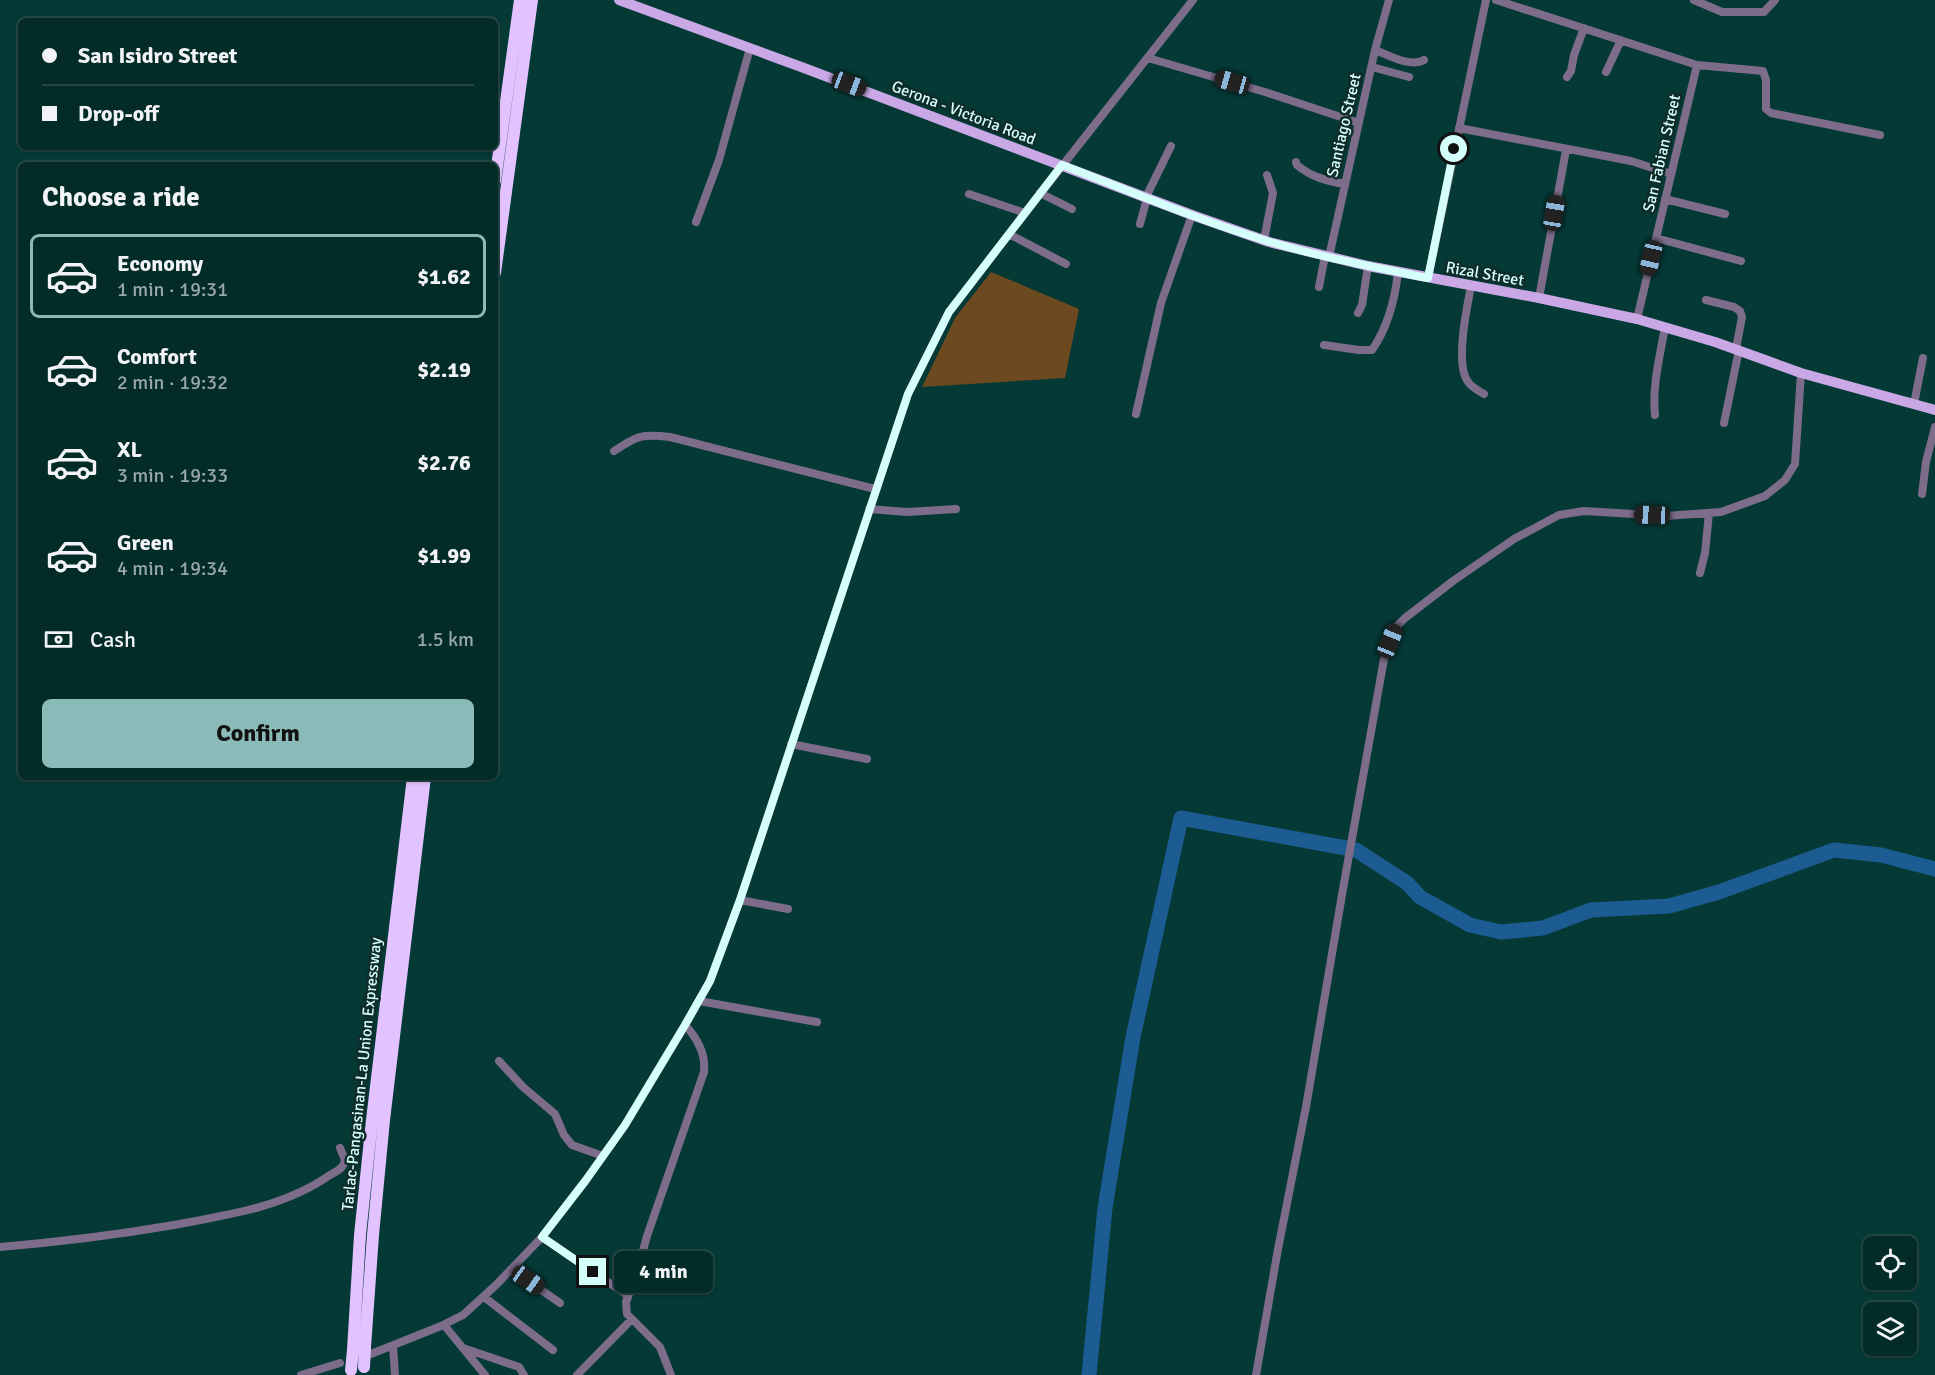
<!DOCTYPE html>
<html lang="en">
<head>
<meta charset="utf-8">
<style>
  body { margin:0; font-family:Signika,sans-serif; background:#113734; color:#f1f3f6; height:100vh; display:flex; flex-direction:column; font-size:22px; white-space:nowrap }
  * { box-sizing:border-box; margin:0 }
  p { font-size:20px; color:#97a7a8 }
  .icon { flex:none; width:33px; height:33px; fill:none; stroke:currentColor; stroke-width:2; stroke-linecap:round; stroke-linejoin:round }
  .map { position:relative; flex:1; overflow:hidden }
  .drawer { position:absolute; left:18px; top:162px; width:480px; height:618px; display:flex; flex-direction:column; background:#032b28; border-radius:9px; box-shadow:0 2px 4px #0004,0 0 0 2px #244745 }
  .drawer>* { flex:none }
  .top-card { position:absolute; left:18px; top:18px; width:480px; height:132px; border-radius:9px; box-shadow:0 2px 4px #0004,0 0 0 2px #244745; display:grid; align-content:center; height:132px; padding:0 24px; background:#032b28 }
  .tools { position:absolute; left:1863px; top:1236px; display:grid; gap:12px }
  .tools a { display:grid; place-items:center; width:54px; height:54px; border-radius:9px; background:#032b28; box-shadow:0 2px 4px #0004,0 0 0 2px #244745; font-size:30px }
  .end { position:absolute; width:27px; height:27px; margin:-14px; border:8px solid #d5fffb; background:#111; box-shadow:0 0 0 3px #111 }
  .from { border-radius:50% }
  .bubble { position:absolute; height:42px; border-radius:9px; background:#032b28; box-shadow:0 2px 4px #0004,0 0 0 2px #244745; font-size:20px; font-weight:700; line-height:42px; text-align:center }
  .car { position:absolute; width:18px; height:36px; margin:-18px -9px; border-radius:8px; box-shadow:0 0 4px 2px #0007; background:linear-gradient(#222 24%,#8ab4d8 0 40%,#222 0 76%,#8ab4d8 0 86%,#222 0) }
  .top-card b { display:flex; align-items:center; gap:21px; height:57px; font-size:22px }
  .top-card b+b { border-top:2px solid #244745 }
  .top-card i { width:15px; height:15px; background:#f1f3f6 }
  ul { padding:0; list-style:none }
  li { display:flex; align-items:center; gap:18px; height:84px; margin:0 12px 9px; padding:0 12px; border:3px solid transparent; border-radius:9px }
  li div { flex:1 }
  li b { display:block; font-size:22px }
  li em { font-style:normal; font-weight:700 }
  li.on { border-color:#8bbbb9 }
  li>.icon { width:54px; height:54px; stroke-width:1.5 }
  h2 { padding:0 24px; font-size:27px; line-height:72px }
  .pay { display:flex; align-items:center; gap:15px; height:66px; padding:0 24px; font-size:22px }
  .pay p { margin-inline-start:auto }
  .button { display:flex; gap:12px; margin-top:auto; padding:12px 24px }
  .button a { flex:1; height:69px; border-radius:9px; background:#8bbbb9; color:#111; font-size:24px; font-weight:700; line-height:69px; text-align:center }
  .map>svg:first-child { display:block }
</style>
</head>
<body>
<div class="map">
<svg width="1935" height="1375" viewBox="0 0 1935 1375">
  <rect width="100%" height="100%" fill="#043936"/>
  <!-- green -->
  <path fill="#6c491e" d="M 991,272 L 1079,309 L 1065,378 L 922,387 L 955,318 Z"/>
  <g fill="none" stroke-linecap="round" stroke-linejoin="round">
    <!-- river -->
    <path stroke="#1d5c93" stroke-width="15" d="M 1356,850 L 1407,883 L 1420,897 L 1470,925 L 1501,932 L 1543,928 L 1591,910 L 1669,906 L 1719,892 L 1834,850 L 1881,855 L 1935,869
      M 1089,1375 L 1105,1208 L 1133,1037 L 1181,818 L 1346,848"/>
    <!-- minor -->
    <path stroke="#7d6d8b" stroke-width="8" d="M 1496,0 L 1697,65 L 1763,71 L 1766,80 L 1766,109 L 1771,113 L 1880,135
      M 1694,0 L 1722,12 L 1764,12 L 1775,0
      M 1375,50 C 1389,55 1410,68 1424,60
      M 1148,58 L 1265,92 L 1359,123
      M 1372,67 L 1409,77
      M 1606,72 L 1621,40
      M 1567,77 L 1571,71 L 1574,55 L 1584,28
      M 1459,128 L 1631,161 L 1671,174
      M 1296,162 L 1297,165 C 1311,177 1327,181 1345,184
      M 1040,193 L 1072,209
      M 969,194 L 1025,213
      M 1146,197 L 1171,146
      M 1665,199 L 1725,214
      M 696,222 L 719,160 L 750,48
      M 1140,224 L 1147,198
      M 1009,234 L 1066,264
      M 1656,238 L 1741,261
      M 1264,240 L 1273,193 L 1267,175
      M 1329,257 L 1375,50 L 1389,0
      M 1428,278 L 1486,0
      M 1471,286 C 1467,307 1454,367 1469,383 C 1473,388 1479,391 1484,394
      M 1319,287 L 1325,256
      M 1539,298 L 1566,150
      M 1706,300 L 1734,307 L 1740,311 L 1742,317 L 1736,349
      M 1358,313 L 1362,305 L 1368,266
      M 1637,319 L 1697,65
      M 1324,345 L 1359,350 L 1372,350 C 1388,327 1395,299 1398,272
      M 1914,404 L 1923,358
      M 1136,414 L 1161,303 L 1192,215
      M 1655,415 C 1652,385 1660,356 1665,327
      M 1724,423 L 1739,350
      M 614,451 C 638,435 642,434 670,437 L 875,489
      M 1922,494 L 1926,462 L 1935,427
      M 869,509 L 907,512 L 956,509
      M 1700,573 L 1705,553 L 1709,513
      M 791,744 L 867,759
      M 740,900 L 788,909
      M 699,1001 L 817,1022
      M 499,1061 L 523,1087 L 555,1114 L 564,1135 L 572,1145 L 603,1156
      M 542,1237 L 627,1295
      M 0,1247 C 58,1242 116,1235 174,1225 C 228,1215 284,1207 330,1175 C 337,1171 344,1168 345,1160 L 340,1148
      M 511,1269 L 560,1303
      M 484,1297 L 553,1350
      M 444,1325 L 485,1375
      M 393,1346 L 395,1375
      M 463,1348 L 519,1367 L 524,1375
      M 371,1354 L 441,1326 L 463,1315 L 496,1285 L 542,1237 L 586,1180 L 625,1125 L 685,1025 L 710,981 L 740,900 L 908,394 L 949,312 L 1025,213 L 1193,0
      M 301,1375 L 340,1363
      M 577,1375 L 632,1319
      M 671,1375 L 660,1347 L 627,1314 L 626,1302 L 637,1273 L 647,1236 L 704,1072 C 706,1054 697,1038 685,1025
      M 1256,1375 L 1278,1249 L 1306,1107 L 1343,889 L 1384,659 L 1395,628 L 1405,618 L 1453,581 L 1514,539 L 1559,515 L 1584,511 L 1666,516 L 1721,512 L 1765,496 L 1785,480 L 1795,464 L 1801,373"/>
    <!-- major -->
    <path stroke="#c9a8e5" stroke-width="10" d="M 619,0 L 804,68 L 1192,215 L 1269,242 L 1368,266 L 1539,298 L 1637,319 L 1715,342 L 1801,373 L 1935,410"/>
    <!-- highway -->
    <path stroke="#e3c3ff" stroke-width="12" d="M 495,181 L 520,0
      M 495,273 L 532,0
      M 365,1347 L 373,1235 L 384,1120 L 425,777
      M 353,1350 L 360,1235 L 372,1120 L 413,777"/>
    <!-- highway-bridge -->
    <path stroke="#e3c3ff" stroke-width="12" d="M 364,1367 L 365,1347
      M 351,1370 L 353,1350"/>
  </g>
  <g fill="none" stroke-linecap="round" stroke-linejoin="round">
    <!-- route -->
    <path stroke="#d5fffb" stroke-width="8" d="M 593,1272 L 542,1237 L 586,1180 L 625,1125 L 685,1025 L 710,981 L 740,900 L 908,394 L 949,312 L 1062,165 C 1130,191 1198,220 1267,241 C 1320,257 1374,267 1428,278 L 1454,149"/>
  </g>
  <g text-anchor="middle" stroke-width="5" stroke-linejoin="round" paint-order="stroke">
    <!-- street labels -->
    <g font-size="16" fill="#d5fffb" stroke="#102c2a">
      <text transform="translate(964 112) rotate(21)" y="6">Gerona - Victoria Road</text>
      <text transform="translate(1343 125) rotate(-77)" y="6">Santiago Street</text>
      <text transform="translate(1661 153) rotate(-77)" y="6">San Fabian Street</text>
      <text transform="translate(1485 273) rotate(10)" y="6">Rizal Street</text>
      <text transform="translate(361 1074) rotate(-84)" y="6">Tarlac-Pangasinan-La Union Expressway</text>
    </g>
  </g>
</svg>
<div class="tools">
<a><svg class="icon" aria-label="locate" viewBox="0 0 24 24"><circle cx="12" cy="12" r="6"/><path d="M12 2v4M12 18v4M2 12h4M18 12h4"/></svg></a>
<a><svg class="icon" aria-label="layers" viewBox="0 0 24 24"><path d="M12 4l9 5-9 5-9-5zM3 14l9 5 9-5"/></svg></a>
</div>
<i class="end from" style="left:1454px;top:149px"></i>
<i class="end" style="left:593px;top:1272px"></i>
<div class="bubble" style="left:614px;top:1251px;width:99px">4 min</div>
<i class="car" style="left:1232px;top:82px;rotate:286deg"></i>
<i class="car" style="left:849px;top:84px;rotate:111deg"></i>
<i class="car" style="left:1554px;top:213px;rotate:10deg"></i>
<i class="car" style="left:1651px;top:258px;rotate:193deg"></i>
<i class="car" style="left:1652px;top:515px;rotate:272deg"></i>
<i class="car" style="left:1390px;top:641px;rotate:22deg"></i>
<i class="car" style="left:528px;top:1280px;rotate:125deg"></i>
<div class="top-card">
<b><i class="from"></i>San Isidro Street</b>
<b><i></i>Drop-off</b>
</div>
<section class="drawer">
<h2>Choose a ride</h2>
<ul>
<li class="on"><svg class="icon" aria-label="car" viewBox="0 0 24 24"><path d="M5 17H2v-5l4-1 3-4h7l3 4 3 1v5h-3M9 17h6M6 11h13"/><circle cx="7" cy="17" r="2"/><circle cx="17" cy="17" r="2"/></svg><div><b>Economy</b><p>1 min · 19:31</p></div><em>$1.62</em></li>
<li><svg class="icon" aria-label="car" viewBox="0 0 24 24"><path d="M5 17H2v-5l4-1 3-4h7l3 4 3 1v5h-3M9 17h6M6 11h13"/><circle cx="7" cy="17" r="2"/><circle cx="17" cy="17" r="2"/></svg><div><b>Comfort</b><p>2 min · 19:32</p></div><em>$2.19</em></li>
<li><svg class="icon" aria-label="car" viewBox="0 0 24 24"><path d="M5 17H2v-5l4-1 3-4h7l3 4 3 1v5h-3M9 17h6M6 11h13"/><circle cx="7" cy="17" r="2"/><circle cx="17" cy="17" r="2"/></svg><div><b>XL</b><p>3 min · 19:33</p></div><em>$2.76</em></li>
<li><svg class="icon" aria-label="car" viewBox="0 0 24 24"><path d="M5 17H2v-5l4-1 3-4h7l3 4 3 1v5h-3M9 17h6M6 11h13"/><circle cx="7" cy="17" r="2"/><circle cx="17" cy="17" r="2"/></svg><div><b>Green</b><p>4 min · 19:34</p></div><em>$1.99</em></li>
</ul>
<div class="pay"><svg class="icon" aria-label="cash" viewBox="0 0 24 24"><path d="M3 7h18v10H3z"/><circle cx="12" cy="12" r="2"/></svg>Cash<p>1.5 km</p></div>
<div class="button"><a>Confirm</a></div>
</section>
</div>
</body>
</html>
